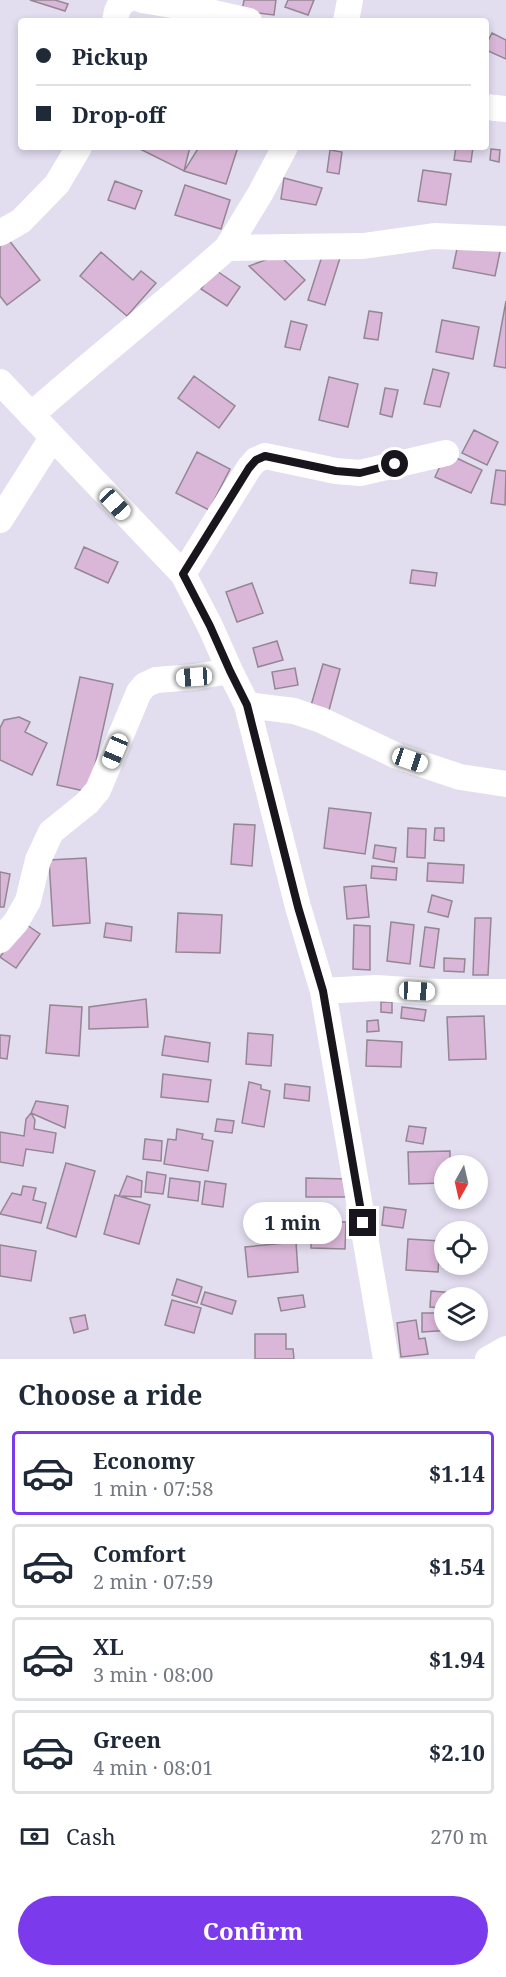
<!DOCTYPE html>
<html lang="en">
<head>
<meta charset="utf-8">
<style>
  body { margin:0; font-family:"Noto Serif",serif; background:#f6f6f7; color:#1f2937; height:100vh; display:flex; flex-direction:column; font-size:22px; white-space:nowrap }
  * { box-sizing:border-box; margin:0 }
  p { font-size:20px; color:#747a83 }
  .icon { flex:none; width:33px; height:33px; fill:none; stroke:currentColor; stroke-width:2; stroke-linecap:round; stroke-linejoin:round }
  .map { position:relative; height:1359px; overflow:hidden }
  .panel { display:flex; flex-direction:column; background:#fff; flex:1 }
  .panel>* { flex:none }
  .guide { position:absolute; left:18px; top:18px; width:471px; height:132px; border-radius:6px; box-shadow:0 3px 9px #0003; display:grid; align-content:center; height:132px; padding:0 18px; background:#fff }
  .needle { width:39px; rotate:188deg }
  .controls { position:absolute; left:434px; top:1155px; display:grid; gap:12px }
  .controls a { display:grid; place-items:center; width:54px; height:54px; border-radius:50%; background:#fff; box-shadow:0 3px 9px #0003; font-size:30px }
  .end { position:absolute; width:27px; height:27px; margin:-14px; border:8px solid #18161c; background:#fff; box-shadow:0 0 0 3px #fff }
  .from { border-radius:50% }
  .bubble { position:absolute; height:42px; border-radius:21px; background:#fff; box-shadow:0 3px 9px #0003; font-size:20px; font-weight:700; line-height:42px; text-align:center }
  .car { position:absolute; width:18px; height:36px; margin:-18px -9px; border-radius:8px; box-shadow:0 0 4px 2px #0007; background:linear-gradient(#fff 24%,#345 0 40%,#fff 0 76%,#345 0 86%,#fff 0) }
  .guide b { display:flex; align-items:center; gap:21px; height:57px; font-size:22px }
  .guide b+b { border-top:2px solid #e0e1e3 }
  .guide i { width:15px; height:15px; background:#1f2937 }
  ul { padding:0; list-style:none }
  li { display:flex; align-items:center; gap:18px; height:84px; margin:0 12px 9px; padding:0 6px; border:3px solid #e0e1e3; border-radius:6px }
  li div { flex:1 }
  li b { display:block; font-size:22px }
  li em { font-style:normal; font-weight:700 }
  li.current { border-color:#7c3aed }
  li>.icon { width:54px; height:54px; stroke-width:1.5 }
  h2 { padding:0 18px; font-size:27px; line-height:72px }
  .pay { display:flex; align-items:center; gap:15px; height:66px; padding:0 18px; font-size:22px }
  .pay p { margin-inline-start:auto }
  .button { display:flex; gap:12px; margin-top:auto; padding:12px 18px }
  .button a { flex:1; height:69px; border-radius:36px; background:#7c3aed; color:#fff; font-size:24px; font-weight:700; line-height:69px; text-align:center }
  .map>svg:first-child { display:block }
</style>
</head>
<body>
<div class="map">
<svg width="506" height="1359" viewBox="0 0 506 1359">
  <rect width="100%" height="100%" fill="#e2ddef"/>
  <!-- building -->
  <path fill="#dab7d8" stroke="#948693" stroke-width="1.5" d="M 30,0 L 55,0 L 68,4 L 65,11 Z
    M 244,0 L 276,0 L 274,15 L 242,11 Z
    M 288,0 L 314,0 L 308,15 L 285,7 Z
    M 492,33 L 506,40 L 506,59 L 486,50 L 486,45 Z
    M 136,147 L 190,147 L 184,171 Z
    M 199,147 L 238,147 L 226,184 L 184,171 Z
    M 456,147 L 473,147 L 471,162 L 454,160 Z
    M 491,149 L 500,150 L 499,162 L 490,160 Z
    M 330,150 L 342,152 L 339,174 L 327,172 Z
    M 423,170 L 451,174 L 446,205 L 418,201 Z
    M 284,178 L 322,188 L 316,205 L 281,199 Z
    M 115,181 L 142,191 L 135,209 L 108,200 Z
    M 185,185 L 230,200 L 221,229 L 175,215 Z
    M 8,239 L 40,280 L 7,305 L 0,296 L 0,246 Z
    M 459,239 L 501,247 L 495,276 L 453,268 Z
    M 101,252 L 133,280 L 141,271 L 156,283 L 127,316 L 80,276 Z
    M 323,253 L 340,258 L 325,305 L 308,300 Z
    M 279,255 L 305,280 L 285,300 L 249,266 Z
    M 214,269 L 240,287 L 227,306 L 201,289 Z
    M 506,301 L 506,368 L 494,366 Z
    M 369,311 L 382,313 L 378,340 L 364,338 Z
    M 442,320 L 479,327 L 473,359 L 436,352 Z
    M 291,321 L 307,325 L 300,350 L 285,347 Z
    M 433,369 L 449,373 L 440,407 L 424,404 Z
    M 194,376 L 235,406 L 219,428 L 178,398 Z
    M 329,377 L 358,384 L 348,427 L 319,420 Z
    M 385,388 L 398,390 L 392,417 L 380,414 Z
    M 474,430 L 498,442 L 487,465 L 462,453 Z
    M 197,452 L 230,469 L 209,510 L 176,493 Z
    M 446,453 L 482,470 L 471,493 L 435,477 Z
    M 496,470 L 506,471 L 505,505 L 491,503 Z
    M 84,547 L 118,562 L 108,583 L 75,568 Z
    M 412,570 L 437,573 L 435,586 L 410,583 Z
    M 252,583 L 263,613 L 237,622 L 226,592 Z
    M 277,641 L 283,660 L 258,667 L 253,648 Z
    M 323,664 L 340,669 L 328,714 L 310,709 Z
    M 295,668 L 298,685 L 275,689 L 272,672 Z
    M 80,677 L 113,684 L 89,792 L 57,785 Z
    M 19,717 L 30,722 L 25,732 L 47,743 L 32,775 L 0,760 L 0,728 L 4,720 Z
    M 329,808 L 371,813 L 365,854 L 324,848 Z
    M 234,824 L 255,825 L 252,866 L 231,864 Z
    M 408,828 L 426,829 L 425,858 L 407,857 Z
    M 435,828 L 444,828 L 444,841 L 434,840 Z
    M 375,845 L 396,848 L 394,862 L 373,858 Z
    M 86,858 L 90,923 L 53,926 L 49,860 Z
    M 428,863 L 464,865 L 463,883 L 427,881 Z
    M 372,866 L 397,868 L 396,880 L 371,878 Z
    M 0,872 L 10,874 L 4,907 L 0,907 Z
    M 366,885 L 369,917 L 347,919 L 344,887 Z
    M 432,895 L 452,901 L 448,917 L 428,912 Z
    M 178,913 L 222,915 L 220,953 L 176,952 Z
    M 475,918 L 491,918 L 488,975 L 473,975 Z
    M 391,922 L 414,925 L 410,964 L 387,961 Z
    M 24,923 L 40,934 L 16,968 L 0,957 Z
    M 106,923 L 132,927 L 131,941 L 104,937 Z
    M 354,925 L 370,926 L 370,970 L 353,969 Z
    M 425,927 L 439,929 L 434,968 L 420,966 Z
    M 444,958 L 465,959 L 464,972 L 444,971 Z
    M 146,999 L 148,1027 L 89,1029 L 89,1007 Z
    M 381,1002 L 392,1002 L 392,1013 L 381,1012 Z
    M 50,1005 L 82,1007 L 79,1056 L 46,1053 Z
    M 402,1007 L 426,1010 L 424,1021 L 401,1018 Z
    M 484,1016 L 486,1059 L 449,1060 L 447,1017 Z
    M 378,1020 L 379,1031 L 367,1032 L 367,1021 Z
    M 248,1033 L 273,1035 L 271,1066 L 246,1064 Z
    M 0,1035 L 10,1036 L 7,1059 L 0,1058 Z
    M 165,1036 L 210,1043 L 208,1062 L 162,1055 Z
    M 367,1040 L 402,1042 L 401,1067 L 366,1066 Z
    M 163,1074 L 211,1080 L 208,1102 L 161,1097 Z
    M 249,1082 L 261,1085 L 261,1089 L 270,1091 L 264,1127 L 242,1123 Z
    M 285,1084 L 310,1087 L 309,1101 L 284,1098 Z
    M 36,1101 L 68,1106 L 65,1128 L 31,1113 Z
    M 31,1113 L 35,1120 L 34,1129 L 56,1133 L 53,1153 L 26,1149 L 23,1166 L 0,1162 L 0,1132 L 24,1136 L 26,1119 Z
    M 217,1119 L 234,1121 L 232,1133 L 215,1131 Z
    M 409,1126 L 426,1128 L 423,1144 L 406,1141 Z
    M 177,1129 L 203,1134 L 202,1139 L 213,1141 L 208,1171 L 164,1164 L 168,1139 L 176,1140 Z
    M 145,1139 L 162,1141 L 161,1161 L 143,1159 Z
    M 450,1151 L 450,1166 L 444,1166 L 444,1183 L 409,1184 L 408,1152 Z
    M 66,1163 L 95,1171 L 76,1237 L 47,1228 Z
    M 147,1172 L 166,1175 L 163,1194 L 145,1192 Z
    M 127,1176 L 142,1181 L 141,1197 L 119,1196 Z
    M 170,1178 L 200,1182 L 198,1201 L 168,1197 Z
    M 306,1178 L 348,1179 L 348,1197 L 306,1197 Z
    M 205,1181 L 226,1184 L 223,1207 L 202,1204 Z
    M 23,1186 L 36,1188 L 33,1200 L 46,1203 L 41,1223 L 0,1214 L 12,1193 L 21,1195 Z
    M 115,1195 L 150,1205 L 139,1244 L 104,1234 Z
    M 384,1207 L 406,1210 L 403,1228 L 382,1225 Z
    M 311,1221 L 346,1222 L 345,1249 L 311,1248 Z
    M 408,1239 L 440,1241 L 438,1272 L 406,1270 Z
    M 296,1242 L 298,1272 L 248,1277 L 245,1247 Z
    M 0,1245 L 36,1251 L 31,1281 L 0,1276 Z
    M 177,1279 L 202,1287 L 197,1303 L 172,1295 Z
    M 431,1291 L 455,1293 L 455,1298 L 444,1298 L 444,1308 L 430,1307 Z
    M 205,1292 L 236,1301 L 232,1314 L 201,1304 Z
    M 303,1295 L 305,1307 L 281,1311 L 278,1298 Z
    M 172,1300 L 201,1308 L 194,1333 L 165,1325 Z
    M 422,1313 L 444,1313 L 444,1330 L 453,1330 L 422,1332 Z
    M 85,1315 L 88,1329 L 74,1333 L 70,1318 Z
    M 416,1320 L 419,1339 L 425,1338 L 428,1354 L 401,1357 L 397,1323 Z
    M 255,1334 L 286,1334 L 286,1349 L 293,1349 L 294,1359 L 255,1359 Z"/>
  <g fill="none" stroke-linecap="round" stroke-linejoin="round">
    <!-- minor -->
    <path stroke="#fff" stroke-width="26" d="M 142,0 L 196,9 L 249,21
      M 115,21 L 117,11 L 122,1 L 127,0
      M 346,21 L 350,0
      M 486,107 L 506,109
      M 0,233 L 21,221 L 57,184 L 79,147
      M 227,248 L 260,194 L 285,147
      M 0,382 L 183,574 L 210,626 L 230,671 L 247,705 L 298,907 L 323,991 L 386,1359
      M 31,415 C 96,358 163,305 227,248 L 363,246 L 434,236 L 506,239
      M 0,520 L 52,438
      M 183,574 L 249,468 L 256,460 L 265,456 L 336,471 L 360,473 L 446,453
      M 247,705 L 294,711 L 321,720 L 397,756 L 460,777 L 506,784
      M 0,940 L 16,922 L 28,901 L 38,860 L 51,832 L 87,803 L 98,790 L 139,692 L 145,685 L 156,680 L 194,677 L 230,671
      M 323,991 L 376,988 L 438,992 L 506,992
      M 488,1359 L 506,1349"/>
  </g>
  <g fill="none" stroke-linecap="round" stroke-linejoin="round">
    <!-- route -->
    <path stroke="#18161c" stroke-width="8" d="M 363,1223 L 323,991 L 298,907 L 247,705 L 230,671 L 210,626 L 183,574 L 249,468 L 256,460 L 265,456 L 336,471 L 360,473 L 395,464"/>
  </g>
</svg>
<div class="controls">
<a><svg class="needle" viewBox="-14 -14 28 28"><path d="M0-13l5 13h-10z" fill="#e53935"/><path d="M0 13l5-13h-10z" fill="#747a83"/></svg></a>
<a><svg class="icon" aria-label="locate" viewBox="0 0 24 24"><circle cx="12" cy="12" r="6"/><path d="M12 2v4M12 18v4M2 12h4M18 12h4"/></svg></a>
<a><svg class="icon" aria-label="layers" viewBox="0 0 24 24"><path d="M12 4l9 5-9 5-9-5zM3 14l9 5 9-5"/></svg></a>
</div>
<i class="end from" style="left:395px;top:464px"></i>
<i class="end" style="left:363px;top:1223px"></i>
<div class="bubble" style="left:243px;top:1202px;width:99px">1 min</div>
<i class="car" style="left:115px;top:504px;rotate:137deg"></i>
<i class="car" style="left:194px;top:677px;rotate:266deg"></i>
<i class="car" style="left:115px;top:751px;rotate:203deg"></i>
<i class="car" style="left:410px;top:760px;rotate:109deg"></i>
<i class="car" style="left:417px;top:991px;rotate:93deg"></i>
<div class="guide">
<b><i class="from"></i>Pickup</b>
<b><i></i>Drop-off</b>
</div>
</div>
<section class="panel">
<h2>Choose a ride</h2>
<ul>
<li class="current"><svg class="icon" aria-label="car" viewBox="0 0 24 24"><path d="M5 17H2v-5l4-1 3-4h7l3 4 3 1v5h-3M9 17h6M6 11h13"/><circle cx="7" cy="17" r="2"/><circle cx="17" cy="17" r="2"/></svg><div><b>Economy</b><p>1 min · 07:58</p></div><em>$1.14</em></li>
<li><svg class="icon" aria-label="car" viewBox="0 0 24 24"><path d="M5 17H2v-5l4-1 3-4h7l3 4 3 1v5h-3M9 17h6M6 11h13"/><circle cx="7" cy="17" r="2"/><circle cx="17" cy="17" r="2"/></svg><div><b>Comfort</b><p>2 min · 07:59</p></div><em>$1.54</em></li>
<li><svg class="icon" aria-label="car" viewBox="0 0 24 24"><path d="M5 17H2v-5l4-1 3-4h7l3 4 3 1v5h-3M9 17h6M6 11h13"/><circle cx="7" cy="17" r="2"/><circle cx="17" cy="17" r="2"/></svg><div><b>XL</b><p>3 min · 08:00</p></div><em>$1.94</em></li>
<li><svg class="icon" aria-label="car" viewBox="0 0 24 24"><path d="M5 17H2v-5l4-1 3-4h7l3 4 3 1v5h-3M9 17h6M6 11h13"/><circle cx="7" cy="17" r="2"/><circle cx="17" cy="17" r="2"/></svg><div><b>Green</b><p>4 min · 08:01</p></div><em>$2.10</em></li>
</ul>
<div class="pay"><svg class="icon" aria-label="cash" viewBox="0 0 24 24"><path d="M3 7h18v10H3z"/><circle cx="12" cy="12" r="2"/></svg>Cash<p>270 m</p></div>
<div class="button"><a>Confirm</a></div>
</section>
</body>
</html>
